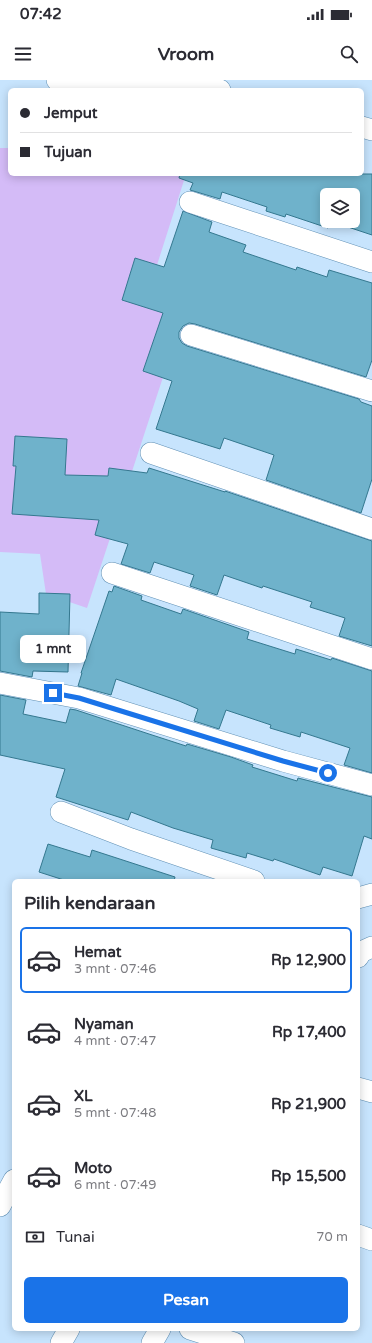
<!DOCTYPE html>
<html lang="id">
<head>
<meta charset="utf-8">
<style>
  body { margin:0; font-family:"Varela Round",sans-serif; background:#f2f2f3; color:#2b2b33; height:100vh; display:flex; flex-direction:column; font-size:15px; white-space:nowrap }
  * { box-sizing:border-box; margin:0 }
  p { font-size:13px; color:#7c7c81 }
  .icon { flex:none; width:22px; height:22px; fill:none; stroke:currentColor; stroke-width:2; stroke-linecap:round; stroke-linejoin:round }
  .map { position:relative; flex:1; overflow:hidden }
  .sheet { position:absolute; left:12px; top:799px; width:348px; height:452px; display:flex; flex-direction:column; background:#fff; border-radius:6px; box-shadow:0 2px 10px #0003 }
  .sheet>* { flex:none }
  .hud { position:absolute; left:8px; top:8px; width:356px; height:88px; border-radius:6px; box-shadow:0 2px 10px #0003; display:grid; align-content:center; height:88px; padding:0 12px; background:#fff }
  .fabs { position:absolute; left:320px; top:108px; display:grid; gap:8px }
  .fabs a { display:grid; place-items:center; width:40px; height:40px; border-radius:6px; background:#fff; box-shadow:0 2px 10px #0003; font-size:20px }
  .end { position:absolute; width:18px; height:18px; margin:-9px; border:5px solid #1a73e8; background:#fff; box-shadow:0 0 0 2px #fff }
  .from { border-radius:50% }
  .bubble { position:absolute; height:28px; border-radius:6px; background:#fff; box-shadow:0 2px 10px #0003; font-size:13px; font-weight:700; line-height:28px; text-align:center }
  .hud b { display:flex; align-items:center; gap:14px; height:38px; font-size:15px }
  .hud b+b { border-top:1px solid #e1e1e2 }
  .hud i { width:10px; height:10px; background:#2b2b33 }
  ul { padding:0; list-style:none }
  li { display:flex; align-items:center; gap:12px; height:66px; margin:0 8px 6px; padding:0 4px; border:2px solid transparent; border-radius:6px }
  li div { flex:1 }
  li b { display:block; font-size:15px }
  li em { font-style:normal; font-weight:700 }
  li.on { border-color:#1a73e8 }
  li>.icon { width:36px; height:36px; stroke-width:1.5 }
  h2 { padding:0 12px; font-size:18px; line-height:48px }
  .pay { display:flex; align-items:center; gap:10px; height:44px; padding:0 12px; font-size:15px }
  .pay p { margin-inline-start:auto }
  .action { display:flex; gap:8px; margin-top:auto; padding:8px 12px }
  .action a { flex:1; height:46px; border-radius:6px; background:#1a73e8; color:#fff; font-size:16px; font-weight:700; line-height:46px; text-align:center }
  .status { display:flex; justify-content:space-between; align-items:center; height:28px; padding:0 20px; background:#fff; direction:ltr }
  .status svg { height:11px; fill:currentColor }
  header { display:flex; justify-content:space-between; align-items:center; height:52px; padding:0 12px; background:#fff; font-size:18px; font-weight:700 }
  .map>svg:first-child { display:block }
</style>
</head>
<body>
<div class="status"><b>07:42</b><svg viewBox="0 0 49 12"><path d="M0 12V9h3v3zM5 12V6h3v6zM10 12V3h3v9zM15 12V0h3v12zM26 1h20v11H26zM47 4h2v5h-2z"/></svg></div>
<header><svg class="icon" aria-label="menu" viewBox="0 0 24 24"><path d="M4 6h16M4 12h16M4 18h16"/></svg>Vroom<svg class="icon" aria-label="search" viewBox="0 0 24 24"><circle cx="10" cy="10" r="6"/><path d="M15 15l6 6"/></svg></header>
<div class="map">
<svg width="372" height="1263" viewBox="0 0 372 1263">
  <rect width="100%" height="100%" fill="#c7e4fd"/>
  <!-- green -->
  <path fill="#d4bbf7" d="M 0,68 L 10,68 L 10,94 L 186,94 L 157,185 L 196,197 L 87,528 L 46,514 L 40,474 L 0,472 Z"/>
  <!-- building -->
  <path fill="#6fb2cb" stroke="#34788f" d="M 180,94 L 372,94 L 372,155 L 330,141 L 353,141 L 353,115 L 327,115 L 327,141 L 330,141 L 328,148 L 286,134 L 285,137 L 266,131 L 267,127 L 222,112 L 220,119 L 190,110 L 193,103 L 179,98 Z
    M 183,131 L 212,142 L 209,152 L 246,165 L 243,172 L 296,190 L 297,187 L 327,197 L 329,190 L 372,203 L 372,280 L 366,297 L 195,244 L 189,243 L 183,246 L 179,252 L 179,258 L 182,263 L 187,266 L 359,319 L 361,322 L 372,326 L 372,399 L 361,433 L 266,400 L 274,375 L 224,358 L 220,369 L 156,349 L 172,301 L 143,291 L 163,233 L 122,220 L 135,178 L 164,187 Z
    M 15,356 L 67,359 L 65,395 L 108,396 L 109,388 L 147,393 L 149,388 L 225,412 L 225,411 L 372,461 L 372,566 L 339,556 L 345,538 L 310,527 L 312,522 L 263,506 L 262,508 L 224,495 L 217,515 L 190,506 L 194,495 L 154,482 L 150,493 L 121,484 L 128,464 L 95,455 L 99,440 L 12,434 L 16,386 L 13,386 Z
    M 114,506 L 142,516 L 141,520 L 181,534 L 183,529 L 249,552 L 247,559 L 295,574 L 296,569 L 331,580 L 332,578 L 372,591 L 372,693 L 344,685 L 350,668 L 301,652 L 300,657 L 270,648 L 271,645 L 226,630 L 219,649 L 194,641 L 198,629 L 179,621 L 116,599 L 111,615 L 78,606 L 82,593 L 81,593 L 109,511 L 112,512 Z
    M 39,513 L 70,514 L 68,592 L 33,591 L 32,597 L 0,591 L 0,532 L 39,534 Z
    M 0,615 L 26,620 L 23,634 L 66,643 L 70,629 L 76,630 L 149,654 L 186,666 L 187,664 L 231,677 L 253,685 L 252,687 L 297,701 L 298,698 L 372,717 L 372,759 L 364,756 L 352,796 L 323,787 L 320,795 L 274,779 L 273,781 L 247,773 L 246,778 L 211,768 L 213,760 L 173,748 L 131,732 L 128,740 L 56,717 L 65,689 L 0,675 Z
    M 48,764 L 90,777 L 92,770 L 175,797 L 174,801 L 67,801 L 39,792 Z"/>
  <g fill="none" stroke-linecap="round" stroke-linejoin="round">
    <defs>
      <path id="minor" d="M 57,0 L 191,5
        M 188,0 L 191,5 L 220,10
        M 362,47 L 372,50
        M 190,122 L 372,182
        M 191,255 L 372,311
        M 151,373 L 372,449
        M 112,493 L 372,579
        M 0,603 L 79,618 L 283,681 L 372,705
        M 61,732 L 131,759 L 254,801
        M 358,818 L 372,814
        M 358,877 L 361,872 L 372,867
        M 358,1008 L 372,1012
        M 0,1126 L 14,1100
        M 358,1155 L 372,1160
        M 190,1249 L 234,1263
        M 61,1263 L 69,1249
        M 152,1263 L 160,1249"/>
    </defs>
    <!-- minor casing -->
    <use href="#minor" stroke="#6090b5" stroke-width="22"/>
    <!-- minor -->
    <use href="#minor" stroke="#fff" stroke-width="21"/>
  </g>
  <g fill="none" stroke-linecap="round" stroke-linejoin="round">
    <!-- route -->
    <path stroke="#1a73e8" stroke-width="5" d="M 53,613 L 79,618 L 283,681 L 328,693"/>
  </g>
</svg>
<div class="fabs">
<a><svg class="icon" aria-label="layers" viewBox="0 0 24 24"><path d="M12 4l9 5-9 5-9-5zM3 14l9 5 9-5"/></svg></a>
</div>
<i class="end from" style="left:328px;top:693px"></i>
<i class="end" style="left:53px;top:613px"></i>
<div class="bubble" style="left:20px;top:555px;width:66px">1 mnt</div>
<div class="hud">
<b><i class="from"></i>Jemput</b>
<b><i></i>Tujuan</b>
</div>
<section class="sheet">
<h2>Pilih kendaraan</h2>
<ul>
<li class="on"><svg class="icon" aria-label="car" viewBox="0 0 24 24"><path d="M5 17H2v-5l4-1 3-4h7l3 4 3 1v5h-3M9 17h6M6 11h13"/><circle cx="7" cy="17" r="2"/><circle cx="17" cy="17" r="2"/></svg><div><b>Hemat</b><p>3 mnt · 07:46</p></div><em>Rp 12,900</em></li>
<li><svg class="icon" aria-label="car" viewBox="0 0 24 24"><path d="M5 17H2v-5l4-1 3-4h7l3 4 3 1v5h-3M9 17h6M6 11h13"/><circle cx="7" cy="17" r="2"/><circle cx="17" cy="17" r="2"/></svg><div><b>Nyaman</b><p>4 mnt · 07:47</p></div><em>Rp 17,400</em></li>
<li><svg class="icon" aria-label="car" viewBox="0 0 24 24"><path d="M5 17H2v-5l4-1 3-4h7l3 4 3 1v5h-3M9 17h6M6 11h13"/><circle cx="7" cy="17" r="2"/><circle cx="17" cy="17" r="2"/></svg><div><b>XL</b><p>5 mnt · 07:48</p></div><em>Rp 21,900</em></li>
<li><svg class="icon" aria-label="car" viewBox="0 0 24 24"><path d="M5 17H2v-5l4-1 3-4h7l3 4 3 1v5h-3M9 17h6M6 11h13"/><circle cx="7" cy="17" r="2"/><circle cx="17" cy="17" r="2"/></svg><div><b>Moto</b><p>6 mnt · 07:49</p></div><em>Rp 15,500</em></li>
</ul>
<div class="pay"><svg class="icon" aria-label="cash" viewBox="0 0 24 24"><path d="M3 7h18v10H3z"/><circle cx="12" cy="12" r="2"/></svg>Tunai<p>70 m</p></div>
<div class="action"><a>Pesan</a></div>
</section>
</div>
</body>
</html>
